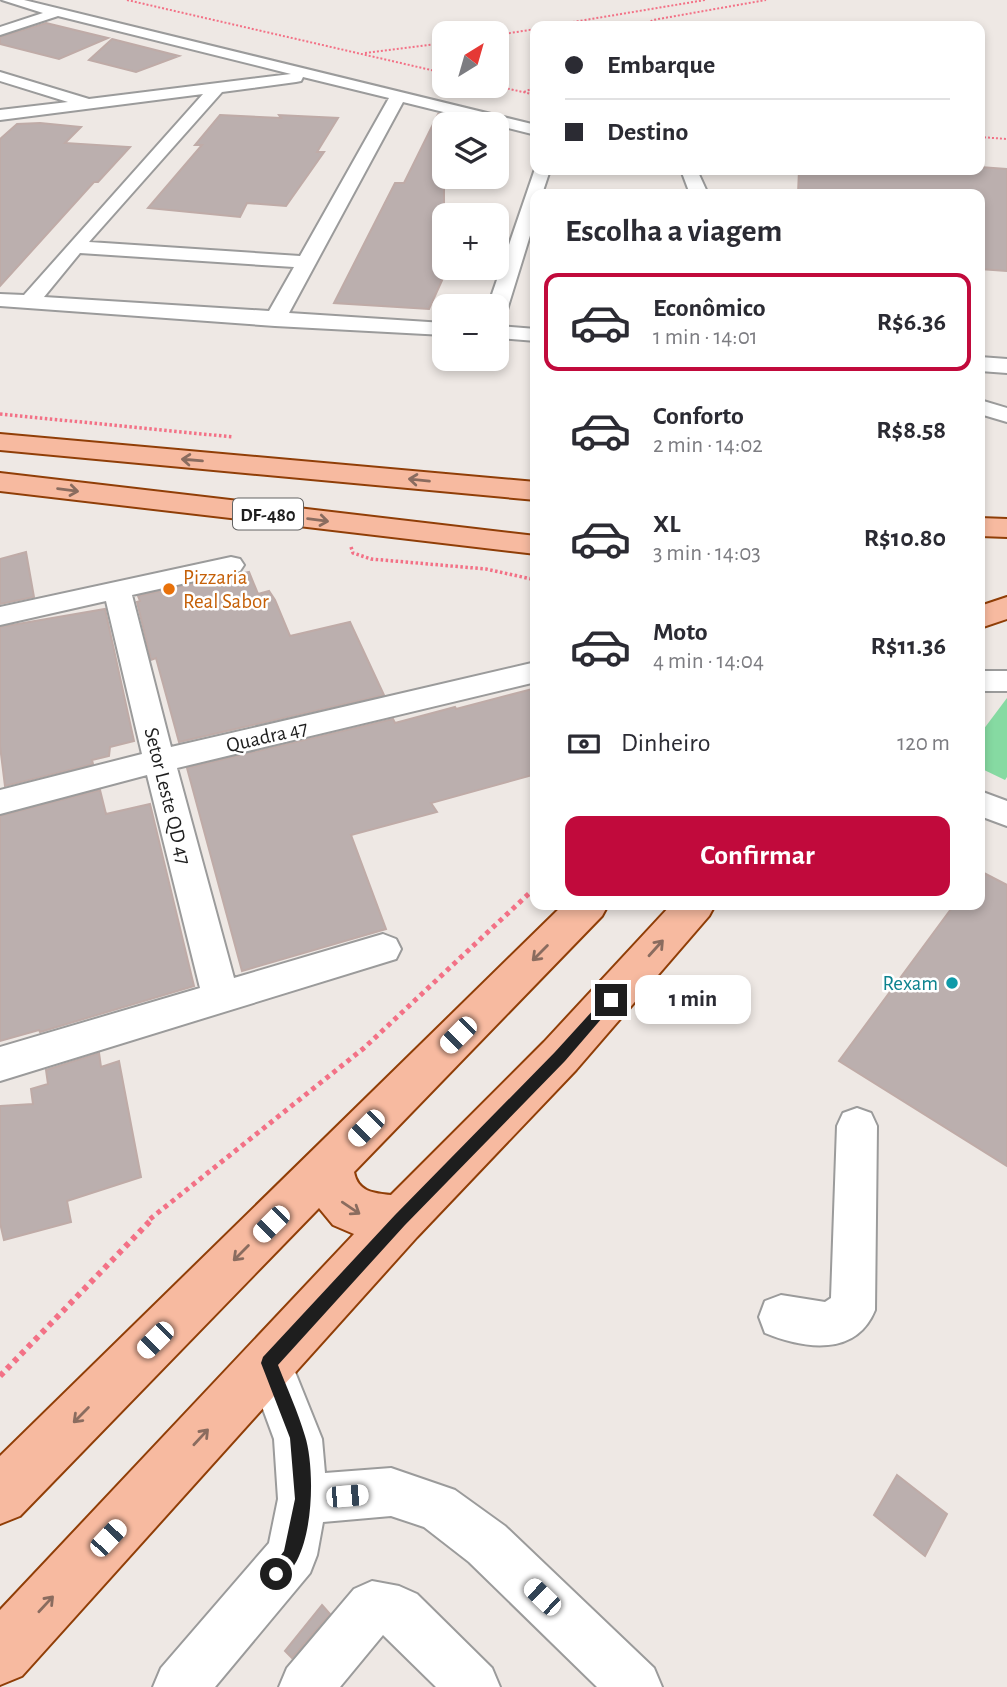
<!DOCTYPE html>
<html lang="pt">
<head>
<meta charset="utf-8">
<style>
  body { margin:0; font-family:"Alegreya Sans",sans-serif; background:#f2f2f3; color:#2b2b33; height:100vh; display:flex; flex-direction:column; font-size:26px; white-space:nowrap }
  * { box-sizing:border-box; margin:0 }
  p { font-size:23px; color:#7c7c81 }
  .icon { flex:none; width:38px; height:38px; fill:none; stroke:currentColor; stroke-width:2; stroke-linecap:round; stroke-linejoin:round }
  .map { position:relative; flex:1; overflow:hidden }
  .side { position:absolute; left:530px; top:189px; width:455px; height:721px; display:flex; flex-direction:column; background:#fff; border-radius:14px; box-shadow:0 4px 10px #0003 }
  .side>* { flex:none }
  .hud { position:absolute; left:530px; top:21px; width:455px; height:154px; border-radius:14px; box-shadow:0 4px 10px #0003; display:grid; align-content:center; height:154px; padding:0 35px; background:#fff }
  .needle { width:46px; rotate:37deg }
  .tools { position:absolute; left:432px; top:21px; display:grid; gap:14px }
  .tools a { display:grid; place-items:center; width:77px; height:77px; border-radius:14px; background:#fff; box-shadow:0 4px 10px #0003; font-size:35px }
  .end { position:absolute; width:32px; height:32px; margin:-16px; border:9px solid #1e1e1e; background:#fff; box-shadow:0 0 0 4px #fff }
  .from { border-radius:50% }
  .bubble { position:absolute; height:49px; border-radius:14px; background:#fff; box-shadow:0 4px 10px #0003; font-size:23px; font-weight:700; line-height:49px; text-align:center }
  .car { position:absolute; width:21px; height:42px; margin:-21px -10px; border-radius:9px; box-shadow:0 0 5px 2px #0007; background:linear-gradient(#fff 24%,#345 0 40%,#fff 0 76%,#345 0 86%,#fff 0) }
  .hud b { display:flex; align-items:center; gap:24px; height:66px; font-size:26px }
  .hud b+b { border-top:2px solid #e1e1e2 }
  .hud i { width:18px; height:18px; background:#2b2b33 }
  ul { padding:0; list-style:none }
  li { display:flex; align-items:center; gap:21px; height:98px; margin:0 14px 10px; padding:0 21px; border:4px solid transparent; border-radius:14px }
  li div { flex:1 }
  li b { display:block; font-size:26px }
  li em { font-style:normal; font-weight:700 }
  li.active { border-color:#c10a3c }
  li>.icon { width:63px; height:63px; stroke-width:1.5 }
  h2 { padding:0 35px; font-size:32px; line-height:84px }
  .pay { display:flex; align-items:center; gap:18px; height:77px; padding:0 35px; font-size:26px }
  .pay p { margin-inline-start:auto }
  .button { display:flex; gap:14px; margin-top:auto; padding:14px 35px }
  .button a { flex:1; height:80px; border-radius:14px; background:#c10a3c; color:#fff; font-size:28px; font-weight:700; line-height:80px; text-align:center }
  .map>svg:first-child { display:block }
</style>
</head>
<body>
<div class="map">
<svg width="1007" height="1687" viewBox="0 0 1007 1687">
  <rect width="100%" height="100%" fill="#eee8e4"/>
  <!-- pitch -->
  <path fill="#86daa2" d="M 1007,698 L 1007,777 L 1005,780 L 980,768 L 980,734 Z"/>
  <!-- building -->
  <path fill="#bbafae" stroke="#bfaba7" stroke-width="2" d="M 46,23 L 108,38 L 59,59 L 0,44 L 0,37 Z
    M 112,39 L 179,56 L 136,72 L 89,60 Z
    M 438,114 L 444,115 L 444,276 L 429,309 L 334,303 L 395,183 L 404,183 Z
    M 220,115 L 281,118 L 279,115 L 338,118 L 317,152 L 324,152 L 286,206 L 247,203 L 240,217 L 148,208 L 202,145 L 195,145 Z
    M 40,123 L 81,127 L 65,143 L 130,147 L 98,182 L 94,182 L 0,286 L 0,139 L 17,124 Z
    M 980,167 L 1007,169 L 1007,271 L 980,269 L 980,194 L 798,194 L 799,170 L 980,170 Z
    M 26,552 L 34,597 L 0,604 L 0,559 Z
    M 249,572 L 258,594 L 269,591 L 275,600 L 290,636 L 350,622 L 384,695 L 179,742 L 156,658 L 151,660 L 137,602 L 140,601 L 138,596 Z
    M 105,609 L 134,741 L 110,747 L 109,756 L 92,760 L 93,764 L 5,786 L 0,746 L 0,627 Z
    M 536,688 L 536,774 L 431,803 L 437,812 L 351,835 L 386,929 L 242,971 L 187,768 L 393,719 L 395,723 L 455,707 L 456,709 Z
    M 100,790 L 106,814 L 150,804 L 194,986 L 40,1032 L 39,1030 L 0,1041 L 0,816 Z
    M 980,871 L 1007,885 L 1007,1166 L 839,1061 L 954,905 L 980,905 Z
    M 99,1053 L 101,1067 L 119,1061 L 141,1177 L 67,1201 L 71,1222 L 4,1240 L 0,1223 L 0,1106 L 33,1104 L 31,1089 L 48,1084 L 46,1070 Z
    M 897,1475 L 947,1514 L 925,1556 L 874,1515 Z
    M 322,1605 L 330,1614 L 292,1658 L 285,1651 Z"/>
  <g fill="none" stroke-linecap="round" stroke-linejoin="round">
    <defs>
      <path id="minor" d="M 2,0 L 24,0 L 536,125 L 536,135 L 403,102 L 289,313 L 444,323 L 444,335 L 275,326 L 0,306 L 0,294 L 24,295 L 203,94 L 0,120 L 0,110 L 68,102 L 0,81 L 0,72 L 89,99 L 291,74 L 58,16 L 0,35 L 0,27 L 43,13 ZM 303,77 L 389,98 L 300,256 L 89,242 L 222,92 L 296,82 L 301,81 ZM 80,253 L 294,267 L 269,311 L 44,297 Z
        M 536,166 L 536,170 L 550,170 L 542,194 L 536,194 L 536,216 L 507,310 L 504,314 L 497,316 L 497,306 L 488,306 Z
        M 681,170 L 697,170 L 708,194 L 690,194 Z
        M 497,326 L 536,329 L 536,341 L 497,338 Z
        M 980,357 L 1007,359 L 1007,373 L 980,371 Z
        M 980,400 L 1007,408 L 1007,422 L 980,414 Z
        M 231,557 L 240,559 L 244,565 L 240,571 L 132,595 L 171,747 L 536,662 L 536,682 L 177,768 L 234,978 L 383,934 L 396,939 L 401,949 L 396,959 L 0,1081 L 0,1047 L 200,988 L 147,775 L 0,814 L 0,790 L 142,754 L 106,601 L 0,625 L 0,607 Z
        M 980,671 L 1007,671 L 1007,691 L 980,691 Z
        M 980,791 L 1007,801 L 1007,826 L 980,816 Z
        M 857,1108 L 871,1113 L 877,1126 L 875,1310 C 856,1357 804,1349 765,1333 L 759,1317 L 765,1301 L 781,1295 L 825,1302 L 831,1298 L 837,1126 L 843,1113 Z
        M 269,1340 L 285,1347 L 322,1439 L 325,1473 L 391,1468 L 455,1490 L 505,1526 L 654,1668 L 662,1687 L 597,1687 L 469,1562 L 424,1527 L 391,1516 L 323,1522 L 317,1555 L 310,1573 L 215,1687 L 153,1687 L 161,1668 L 269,1543 L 278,1499 L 274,1439 L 246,1363 L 253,1347 Z
        M 372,1581 L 399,1586 L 417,1594 L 492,1668 L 500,1687 L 436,1687 L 383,1635 L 340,1687 L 279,1687 L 287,1668 L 354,1589 Z"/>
      <path id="major" d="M 0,434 L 536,482 L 536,500 L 0,450 Z
        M 0,473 L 536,536 L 536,554 L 0,491 Z
        M 980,518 L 1007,519 L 1007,537 L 980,536 Z
        M 1007,597 L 1007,619 L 980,628 L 980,606 Z
        M 563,905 L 608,905 L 602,916 L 354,1172 C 358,1192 373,1193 391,1195 L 544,1042 L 671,905 L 715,905 L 709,916 L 576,1070 L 417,1237 L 22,1676 L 0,1685 L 0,1610 L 354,1234 L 333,1225 L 319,1208 L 20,1516 L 0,1524 L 0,1456 Z"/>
    </defs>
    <!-- minor casing -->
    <use href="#minor" stroke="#9b9b9b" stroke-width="4"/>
    <!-- major casing -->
    <use href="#major" stroke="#903e07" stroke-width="4"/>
    <!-- path-far3 -->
    <path stroke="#f37186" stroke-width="2" stroke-dasharray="2 2" stroke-linecap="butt" d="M 127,0 L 444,73
      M 549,26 L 705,0
      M 644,26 L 653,20 L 766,0
      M 497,35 L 536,29
      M 365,53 L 444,43
      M 496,86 L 536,95
      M 524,92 L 536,87
      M 980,137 L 1007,139"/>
    <!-- path-far2 -->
    <path stroke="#f37186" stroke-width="3.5" stroke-dasharray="2.5 2.5" stroke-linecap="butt" d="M 0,414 L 233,437
      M 351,547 L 353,553 L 371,559 L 486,569 L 536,580"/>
    <!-- path-far1 -->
    <path stroke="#f37186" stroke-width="5" stroke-dasharray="4.5 4.5" stroke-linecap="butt" d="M 150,1219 L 364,1048 L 536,887"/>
    <!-- path -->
    <path stroke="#f37186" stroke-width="6" stroke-dasharray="5 5" stroke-linecap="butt" d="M 0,1376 L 153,1218"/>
    <!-- minor -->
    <use href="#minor" fill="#fff" fill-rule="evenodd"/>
    <!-- major -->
    <use href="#major" fill="#f7baa0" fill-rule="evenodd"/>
  </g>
  <!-- one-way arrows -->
  <defs><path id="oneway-shaft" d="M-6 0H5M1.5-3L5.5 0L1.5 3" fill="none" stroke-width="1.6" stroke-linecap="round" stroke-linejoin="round" transform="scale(1.75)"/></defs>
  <g stroke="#8a6c5f">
    <use href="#oneway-shaft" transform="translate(192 460) rotate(-175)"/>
    <use href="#oneway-shaft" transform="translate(419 480) rotate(-174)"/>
    <use href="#oneway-shaft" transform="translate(68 490) rotate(7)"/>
    <use href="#oneway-shaft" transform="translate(318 520) rotate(7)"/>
    <use href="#oneway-shaft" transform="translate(656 948) rotate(-48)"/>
    <use href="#oneway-shaft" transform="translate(540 953) rotate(135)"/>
    <use href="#oneway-shaft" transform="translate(351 1208) rotate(34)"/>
    <use href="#oneway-shaft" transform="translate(241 1253) rotate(135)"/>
    <use href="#oneway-shaft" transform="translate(81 1415) rotate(135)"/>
    <use href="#oneway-shaft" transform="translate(201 1437) rotate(-47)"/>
    <use href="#oneway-shaft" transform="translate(46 1604) rotate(-47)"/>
  </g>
  <!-- route -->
  <path fill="#1e1e1e" d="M 611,994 L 615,996 L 615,1003 L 565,1061 L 405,1225 L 278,1365 C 287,1388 298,1412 305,1436 C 316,1470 315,1566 276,1582 L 269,1580 L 267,1574 L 284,1551 L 295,1499 L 290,1438 L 261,1363 L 263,1357 L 395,1215 L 555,1052 L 606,996 Z"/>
  <!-- markers -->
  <circle fill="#e8710a" stroke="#fff" stroke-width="2.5" cx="169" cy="589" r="7"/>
  <circle fill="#0f9aa8" stroke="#fff" stroke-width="2.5" cx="952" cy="983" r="7"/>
  <g text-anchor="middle" stroke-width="5" stroke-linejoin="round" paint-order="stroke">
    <!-- shield labels -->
    <rect fill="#fff" stroke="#626262" stroke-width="2" x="233" y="498.5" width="70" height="31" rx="5"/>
    <g font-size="19" font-weight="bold" fill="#1e1e1e">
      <text x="268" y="521">DF-480</text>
    </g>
    <!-- food labels -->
    <g font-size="21" fill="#c56008" stroke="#fff" text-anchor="start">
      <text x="183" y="584">Pizzaria<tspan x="183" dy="24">Real Sabor</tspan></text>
    </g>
    <!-- street labels -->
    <g font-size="21" fill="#1e1e1e" stroke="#fff">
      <text transform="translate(267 736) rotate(-13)" y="7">Quadra 47</text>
      <text transform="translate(168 796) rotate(76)" y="7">Setor Leste QD 47</text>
    </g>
    <!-- culture labels -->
    <g font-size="21" fill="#0d838f" stroke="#fff" text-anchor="end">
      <text x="938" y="990">Rexam</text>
    </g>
  </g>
</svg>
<div class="tools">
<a><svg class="needle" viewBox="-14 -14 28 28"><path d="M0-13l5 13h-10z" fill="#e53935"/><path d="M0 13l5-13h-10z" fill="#7c7c81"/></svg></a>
<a><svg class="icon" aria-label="layers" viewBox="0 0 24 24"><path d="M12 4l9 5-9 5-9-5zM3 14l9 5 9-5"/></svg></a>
<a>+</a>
<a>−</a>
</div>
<i class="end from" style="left:276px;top:1574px"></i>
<i class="end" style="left:611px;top:1000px"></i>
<div class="bubble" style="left:635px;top:975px;width:116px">1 min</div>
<i class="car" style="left:458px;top:1035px;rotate:225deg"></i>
<i class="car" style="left:366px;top:1128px;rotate:225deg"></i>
<i class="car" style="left:271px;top:1224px;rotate:225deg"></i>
<i class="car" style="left:155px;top:1340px;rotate:225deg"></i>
<i class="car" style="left:347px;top:1496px;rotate:85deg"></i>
<i class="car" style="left:108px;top:1538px;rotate:43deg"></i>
<i class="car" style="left:542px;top:1597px;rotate:314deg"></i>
<div class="hud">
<b><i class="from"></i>Embarque</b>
<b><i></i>Destino</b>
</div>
<section class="side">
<h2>Escolha a viagem</h2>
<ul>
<li class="active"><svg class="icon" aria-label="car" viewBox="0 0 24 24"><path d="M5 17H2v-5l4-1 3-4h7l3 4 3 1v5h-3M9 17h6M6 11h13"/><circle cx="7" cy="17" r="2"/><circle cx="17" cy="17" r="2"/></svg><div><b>Econômico</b><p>1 min · 14:01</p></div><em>R$6.36</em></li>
<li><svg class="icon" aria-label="car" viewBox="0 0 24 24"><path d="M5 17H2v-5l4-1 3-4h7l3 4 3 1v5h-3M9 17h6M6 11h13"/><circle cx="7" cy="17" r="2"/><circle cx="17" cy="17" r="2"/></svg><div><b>Conforto</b><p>2 min · 14:02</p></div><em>R$8.58</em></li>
<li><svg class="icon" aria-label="car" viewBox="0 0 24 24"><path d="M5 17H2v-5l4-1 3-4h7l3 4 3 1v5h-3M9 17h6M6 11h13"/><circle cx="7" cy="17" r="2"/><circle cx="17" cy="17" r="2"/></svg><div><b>XL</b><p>3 min · 14:03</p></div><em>R$10.80</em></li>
<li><svg class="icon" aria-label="car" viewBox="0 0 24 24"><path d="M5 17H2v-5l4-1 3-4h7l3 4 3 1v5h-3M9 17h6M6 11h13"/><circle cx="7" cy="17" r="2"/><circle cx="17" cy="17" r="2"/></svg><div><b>Moto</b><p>4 min · 14:04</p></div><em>R$11.36</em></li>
</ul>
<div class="pay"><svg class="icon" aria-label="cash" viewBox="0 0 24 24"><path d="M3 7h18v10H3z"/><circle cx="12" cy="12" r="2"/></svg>Dinheiro<p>120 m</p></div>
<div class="button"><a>Confirmar</a></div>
</section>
</div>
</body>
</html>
